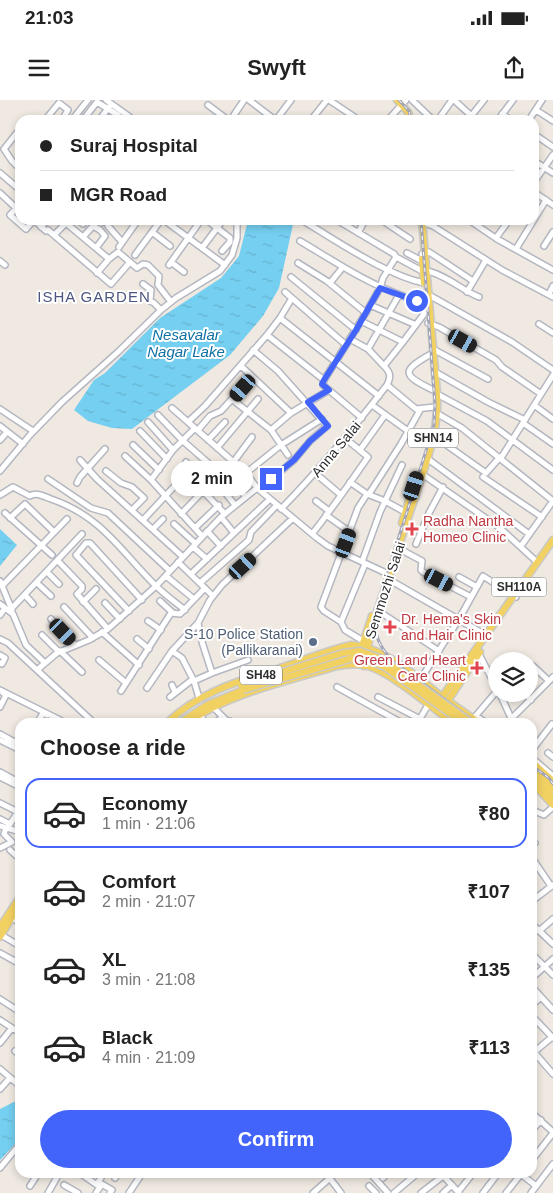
<!DOCTYPE html>
<html lang="en">
<head>
<meta charset="utf-8">
<style>
  body { margin:0; font-family:Helvetica,sans-serif; background:#f6f6f6; color:#222; height:100vh; display:flex; flex-direction:column; font-size:19px; white-space:nowrap }
  * { box-sizing:border-box; margin:0 }
  p { font-size:16px; color:#767676 }
  .icon { flex:none; width:28px; height:28px; fill:none; stroke:currentColor; stroke-width:2; stroke-linecap:round; stroke-linejoin:round }
  .map { position:relative; flex:1; overflow:hidden }
  .panel { position:absolute; left:15px; top:618px; width:522px; height:460px; display:flex; flex-direction:column; background:#fff; border-radius:15px; box-shadow:0 2px 8px #0003 }
  .panel>* { flex:none }
  .hud { position:absolute; left:15px; top:15px; width:524px; height:110px; border-radius:15px; box-shadow:0 2px 8px #0003; display:grid; align-content:center; height:110px; padding:0 25px; background:#fff }
  .tools { position:absolute; left:488px; top:552px; display:grid; gap:10px }
  .tools a { display:grid; place-items:center; width:50px; height:50px; border-radius:50%; background:#fff; box-shadow:0 2px 8px #0003; font-size:25px }
  .end { position:absolute; width:22px; height:22px; margin:-11px; border:6px solid #4264fb; background:#fff; box-shadow:0 0 0 2px #fff }
  .from { border-radius:50% }
  .bubble { position:absolute; height:35px; border-radius:18px; background:#fff; box-shadow:0 2px 8px #0003; font-size:16px; font-weight:700; line-height:35px; text-align:center }
  .car { position:absolute; width:15px; height:30px; margin:-15px -8px; border-radius:6px; box-shadow:0 0 4px 1px #0007; background:linear-gradient(#222 24%,#8ab4d8 0 40%,#222 0 76%,#8ab4d8 0 86%,#222 0) }
  .hud b { display:flex; align-items:center; gap:18px; height:48px; font-size:19px }
  .hud b+b { border-top:1px solid #e0e0e0 }
  .hud i { width:12px; height:12px; background:#222 }
  ul { padding:0; list-style:none }
  li { display:flex; align-items:center; gap:15px; height:70px; margin:0 10px 8px; padding:0 15px; border:2px solid transparent; border-radius:15px }
  li div { flex:1 }
  li b { display:block; font-size:19px }
  li em { font-style:normal; font-weight:700 }
  li.selected { border-color:#4264fb }
  li>.icon { width:45px; height:45px; stroke-width:1.5 }
  h2 { padding:0 25px; font-size:22px; line-height:60px }
  .cta { display:flex; gap:10px; margin-top:auto; padding:10px 25px }
  .cta a { flex:1; height:58px; border-radius:30px; background:#4264fb; color:#fff; font-size:20px; font-weight:700; line-height:58px; text-align:center }
  .status { display:flex; justify-content:space-between; align-items:center; height:35px; padding:0 25px; background:#fff; direction:ltr }
  .status svg { height:14px; fill:currentColor }
  header { display:flex; justify-content:space-between; align-items:center; height:65px; padding:0 25px; background:#fff; font-size:22px; font-weight:700 }
  .map>svg:first-child { display:block }
</style>
</head>
<body>
<div class="status"><b>21:03</b><svg viewBox="0 0 49 12"><path d="M0 12V9h3v3zM5 12V6h3v6zM10 12V3h3v9zM15 12V0h3v12zM26 1h20v11H26zM47 4h2v5h-2z"/></svg></div>
<header><svg class="icon" aria-label="menu" viewBox="0 0 24 24"><path d="M4 6h16M4 12h16M4 18h16"/></svg>Swyft<svg class="icon" aria-label="share" viewBox="0 0 24 24"><path d="M12 15V3M7 8l5-5 5 5M5 13v7h14v-7"/></svg></header>
<div class="map">
<svg width="553" height="1093" viewBox="0 0 553 1093">
  <defs>
    <pattern id="water-ripples" width="26" height="14" patternUnits="userSpaceOnUse" patternTransform="scale(1.25)"><rect width="26" height="14" fill="#75cff0"/><path d="M2 4q2-2 4 0t4 0M15 11q2-2 4 0t4 0" fill="none" stroke="#66b2ce"/></pattern>
  </defs>
  <rect width="100%" height="100%" fill="#efe9e1"/>
  <!-- water -->
  <path fill="url(#water-ripples)" d="M 248,120 L 294,120 L 279,188 L 263,216 L 230,255 L 132,329 L 112,328 L 88,321 L 74,310 L 94,280 L 105,273 L 160,218 L 221,178 L 239,156 Z
    M 0,429 L 17,445 L 0,466 Z
    M 20,999 L 20,1039 L 0,1060 L 0,1009 Z"/>
  <g fill="none" stroke-linecap="round" stroke-linejoin="round">
    <defs>
      <path id="minor" d="M 106,0 L 134,20
        M 249,0 L 275,20
        M 329,0 L 359,20
        M 412,0 L 433,20
        M 454,0 L 476,20
        M 208,5 L 228,20
        M 536,10 L 553,21
        M 502,14 L 511,20
        M 45,20 L 59,3 L 68,10 L 62,20
        M 72,20 L 88,0
        M 83,20 L 97,2 L 118,15 L 122,20
        M 99,20 L 110,6
        M 240,20 L 234,15 L 244,0
        M 276,20 L 291,0
        M 311,20 L 327,0
        M 388,20 L 406,0
        M 438,20 L 452,0
        M 468,20 L 484,0
        M 498,20 L 513,0
        M 529,20 L 542,0
        M 20,29 L 4,49 L 12,61 L 20,69
        M 534,34 L 553,47
        M 534,61 L 553,73
        M 0,73 L 20,90
        M 534,82 L 553,55
        M 534,92 L 553,105
        M 0,93 L 16,108
        M 20,104 L 10,115 L 26,129 L 34,120
        M 34,120 L 46,131
        M 78,120 L 83,124
        M 97,120 L 101,123 L 108,120
        M 164,120 L 225,165
        M 207,120 L 230,138 L 230,142 L 222,151
        M 337,120 L 394,154 L 396,157 L 422,171
        M 385,120 L 386,123 L 410,139
        M 469,120 L 497,139 L 553,170
        M 305,122 C 339,142 386,175 424,183
        M 421,122 L 433,126 L 502,170 L 553,197
        M 108,126 L 122,142
        M 41,127 L 47,120
        M 48,130 L 111,184 L 130,162
        M 152,132 L 170,146
        M 358,133 L 365,120
        M 54,135 L 66,123 L 109,159 L 118,152 L 137,168 L 143,164 L 148,165 L 159,176 L 158,185 L 171,202
        M 83,137 L 93,126 L 100,130 L 105,136 L 96,148
        M 496,138 L 509,120
        M 300,141 C 334,161 366,183 403,196 C 411,199 418,203 426,201
        M 544,146 L 553,132
        M 119,147 L 138,120
        M 202,148 L 223,120
        M 516,149 L 546,100
        M 407,153 L 422,161
        M 422,154 L 429,152 L 473,181
        M 135,155 L 161,120
        M 0,161 L 5,165
        M 171,162 L 184,172
        M 298,163 L 327,181 L 366,213
        M 169,165 L 201,120
        M 427,171 C 444,174 462,190 479,197
        M 97,173 L 109,159
        M 291,177 L 356,230
        M 330,183 L 343,167
        M 143,184 L 151,190 L 150,201 L 154,203 L 161,210
        M 285,192 L 346,245
        M 467,192 L 486,160
        M 549,194 L 553,186
        M 429,195 L 512,242 L 553,270
        M 370,205 L 416,225
        M 280,218 L 379,296
        M 428,223 L 439,227 L 496,260 L 502,267 L 541,294
        M 539,224 L 553,233
        M 267,235 L 324,280
        M 350,239 L 368,249
        M 403,242 L 427,210
        M 433,249 L 488,279
        M 253,250 L 278,271 L 327,326 L 310,341 L 294,360 L 260,389
        M 431,254 C 401,271 402,275 433,290
        M 241,266 L 291,313
        M 384,266 L 368,249 L 399,195
        M 435,272 L 488,302 L 525,320
        M 324,280 L 361,221 L 380,188 L 383,178 L 396,157
        M 324,280 L 323,285 L 362,318
        M 387,285 L 416,309 L 434,307
        M 437,294 L 487,321 L 553,370
        M 233,300 L 271,330 L 288,355
        M 372,305 L 408,331
        M 534,305 L 553,319
        M 172,308 L 246,373 L 257,388 L 317,438 L 328,446 L 386,473
        M 0,309 L 33,331
        M 438,314 L 462,328 L 553,401
        M 158,315 L 183,341 L 223,376 L 252,337
        M 189,321 L 205,306 L 267,235 L 280,218 L 292,198
        M 148,322 L 173,350
        M 523,323 L 553,344
        M 0,326 L 23,344
        M 198,330 L 210,316 L 221,311 L 252,277
        M 271,330 L 291,313 L 329,290
        M 140,331 L 167,359
        M 434,336 L 486,373 L 500,357
        M 0,340 L 7,332
        M 208,340 L 225,322
        M 133,345 L 159,370
        M 217,348 L 258,299
        M 360,350 L 385,315
        M 125,356 L 151,380 L 202,436
        M 501,358 L 553,275
        M 428,359 L 529,434
        M 80,360 L 97,379 L 183,457
        M 186,362 L 208,384 L 219,372
        M 0,371 L 30,335 L 62,302 L 118,252 L 161,210 L 176,198 L 220,171 L 232,155 L 237,138 L 237,120
        M 106,371 L 121,383 L 132,387 L 144,398 L 132,410
        M 246,373 L 281,345 L 322,319
        M 315,373 L 341,395
        M 422,374 L 500,428 L 537,462
        M 483,377 L 542,417
        M 48,379 L 91,408 L 108,413 L 170,471
        M 151,380 L 173,350 L 195,328
        M 350,382 L 367,394 L 385,401 L 405,412
        M 77,383 L 80,377 L 105,349
        M 236,385 L 245,396
        M 369,394 L 401,344 L 420,310
        M 0,395 L 13,387 L 30,396 C 36,392 43,396 51,399 C 101,416 120,450 155,485 C 164,494 175,502 185,510
        M 227,395 L 235,405
        M 316,401 L 329,411
        M 281,409 C 319,370 353,329 387,285 C 391,277 391,273 384,266 L 403,242 L 361,221
        M 5,413 L 52,455
        M 181,414 L 203,391 L 225,414
        M 326,415 L 350,432
        M 221,417 L 234,433
        M 10,418 L 25,404 L 54,432
        M 143,420 L 183,377
        M 174,424 L 196,444
        M 195,428 L 219,405
        M 153,429 L 163,419
        M 207,431 L 221,446
        M 312,434 C 332,409 350,383 368,357 L 346,339
        M 416,444 L 429,413 L 443,387
        M 521,446 L 553,401
        M 193,447 L 207,459
        M 398,448 L 422,461 L 421,470 L 423,472 L 471,497
        M 58,461 L 82,486 L 82,489 L 77,494 L 108,529
        M 178,462 L 213,496
        M 362,462 L 380,412 L 402,365
        M 47,472 L 59,484
        M 191,474 L 270,399
        M 166,476 L 194,499
        M 459,477 L 477,487
        M 388,479 L 489,537
        M 0,481 L 12,510
        M 37,483 L 51,496
        M 200,483 L 249,440 L 251,432 L 277,405
        M 2,486 L 67,419
        M 25,495 L 33,504
        M 160,501 L 173,513
        M 83,502 L 96,489
        M 105,503 L 120,519
        M 0,504 L 13,514 L 26,545 L 45,563
        M 64,507 L 93,538
        M 12,508 L 82,434
        M 377,510 L 439,551
        M 129,511 L 76,455 L 86,443 L 90,443 L 142,500
        M 0,515 L 5,508
        M 51,519 L 75,545
        M 148,521 L 161,530
        M 341,522 L 324,511 L 321,507 L 358,408 L 367,394
        M 102,532 L 139,565
        M 42,535 L 59,552
        M 0,539 L 8,543 L 93,622
        M 137,539 L 149,549
        M 363,541 L 345,530 L 341,522 L 365,464
        M 60,551 L 82,572
        M 172,551 L 182,558 L 194,581
        M 479,554 L 496,587
        M 0,555 L 5,558 L 2,564 L 0,563
        M 99,560 L 126,583
        M 533,566 L 549,581
        M 37,570 L 57,553 L 89,540 L 108,529 L 156,486 L 221,417 L 257,388
        M 212,573 L 248,560
        M 420,580 L 459,519 L 483,476 L 516,497
        M 172,585 L 175,592
        M 337,587 L 400,622
        M 147,588 L 172,551 L 198,523
        M 0,590 L 64,622
        M 121,591 L 171,513 L 180,514 L 205,488
        M 500,594 L 511,618 L 513,617 L 553,577
        M 525,594 L 531,600
        M 170,597 L 193,579
        M 378,597 L 420,619
        M 199,598 L 194,581 L 212,573 L 202,542 L 198,523 L 210,500 L 222,485 L 293,418
        M 0,607 L 6,595 L 3,593
        M 213,607 L 226,620 L 233,622
        M 200,615 L 205,622
        M 476,616 L 485,622
        M 473,619 L 496,592
        M 38,622 L 43,613 L 47,615
        M 216,622 L 223,617
        M 418,622 L 428,605
        M 0,634 L 20,645
        M 0,640 L 20,650
        M 532,650 L 552,624
        M 548,653 L 553,657
        M 532,658 L 553,676
        M 0,672 L 20,683
        M 0,677 L 20,687
        M 0,703 L 18,712 L 20,707
        M 532,710 L 544,715 L 553,707
        M 0,719 L 10,724 L 18,712
        M 0,726 L 20,732
        M 532,740 L 535,743
        M 0,748 L 12,742 L 4,734 L 6,728
        M 10,750 L 20,759
        M 532,758 L 551,786
        M 532,801 L 553,785
        M 12,818 L 20,823
        M 532,824 L 553,844
        M 539,831 L 553,819
        M 1,835 L 20,846
        M 0,853 L 20,864
        M 532,854 L 553,875
        M 532,878 L 553,859
        M 532,887 L 553,910
        M 0,899 L 20,912
        M 532,905 L 541,897
        M 532,916 L 553,938
        M 0,920 L 20,933
        M 0,943 L 12,928
        M 15,951 L 20,955
        M 534,952 L 553,974
        M 533,953 L 552,937
        M 0,969 L 20,986
        M 0,989 L 10,978
        M 532,1013 L 553,1032
        M 532,1030 L 541,1020
        M 532,1060 L 553,1033
        M 0,1068 L 20,1044
        M 78,1072 L 100,1087 L 96,1093
        M 325,1072 L 341,1093
        M 440,1072 L 459,1093
        M 523,1073 L 521,1074 L 536,1086
        M 371,1074 L 388,1093
        M 115,1078 L 119,1072
        M 383,1078 L 388,1072
        M 98,1082 L 112,1090 L 110,1093
        M 64,1085 L 78,1093
        M 97,1085 L 104,1072
        M 30,1086 L 39,1072
        M 369,1086 L 376,1093
        M 458,1092 L 474,1072
        M 48,1093 L 60,1072
        M 129,1093 L 143,1072
        M 313,1093 L 330,1078
        M 394,1093 L 419,1072
        M 421,1093 L 443,1076
        M 443,1093 L 452,1085
        M 483,1093 L 499,1072
        M 506,1093 L 521,1074 L 519,1072
        M 531,1093 L 553,1064"/>
      <path id="major" d="M 397,0 L 408,12 L 410,20
        M 422,159 L 424,183
        M 402,423 L 411,394
        M 359,564 L 362,546 L 372,516
        M 364,566 C 369,534 379,504 390,474 C 398,447 407,421 416,394 C 427,360 439,331 437,294 L 422,120
        M 440,600 L 553,440
        M 448,601 L 478,622
        M 443,608 L 480,552
        M 168,622 C 201,590 246,579 289,565 C 309,558 330,550 351,545 C 384,547 417,577 442,597
        M 181,622 L 207,605 L 243,590
        M 189,622 C 227,594 291,580 337,566 C 348,564 357,563 368,566 C 392,573 431,607 452,622
        M 532,662 L 553,681
        M 532,668 L 553,689
        M 532,674 L 553,698
        M 532,682 L 553,705
        M 0,827 L 20,797
        M 0,837 L 20,804"/>
    </defs>
    <!-- minor casing -->
    <use href="#minor" stroke="#b4b7c1" stroke-width="8"/>
    <!-- major casing -->
    <use href="#major" stroke="#c9c9c9" stroke-width="9"/>
    <!-- minor -->
    <use href="#minor" stroke="#fff" stroke-width="5"/>
    <!-- major -->
    <use href="#major" stroke="#f2d163" stroke-width="6"/>
    <defs>
      <path id="rail" d="M 399,0 L 409,11 L 411,20
        M 421,120 L 435,304 L 434,325 L 377,508 C 375,533 374,538 390,559 L 475,622
        M 532,666 L 549,678 L 553,684"/>
    </defs>
    <!-- rail casing -->
    <use href="#rail" stroke="#a3a6b8" stroke-width="3"/>
    <!-- rail -->
    <use href="#rail" stroke="#fff" stroke-width="1" stroke-dasharray="4" stroke-linecap="butt"/>
    <defs>
      <path id="major-bridge" d="M 241,585 L 343,553 L 360,551 L 382,559 L 470,622
        M 243,590 L 353,558 L 366,559 L 385,567 L 462,622"/>
    </defs>
    <!-- major-bridge casing -->
    <use href="#major-bridge" stroke="#c9c9c9" stroke-width="9" stroke-linecap="butt"/>
    <!-- major-bridge -->
    <use href="#major-bridge" stroke="#f2d163" stroke-width="6"/>
  </g>
  <g fill="none" stroke-linecap="round" stroke-linejoin="round">
    <!-- route -->
    <path stroke="#4264fb" stroke-width="6" d="M 271,379 L 294,360 L 310,341 L 328,326 L 308,302 L 329,290 L 322,284 L 324,280 L 356,230 L 380,188 L 417,201"/>
  </g>
  <!-- markers -->
  <g fill="#e0444e" stroke="#fff" stroke-width="2">
    <path d="M409.5 421.5h5v5h5v5h-5v5h-5v-5h-5v-5h5z"/>
    <path d="M387.5 519.5h5v5h5v5h-5v5h-5v-5h-5v-5h5z"/>
    <path d="M474.5 560.5h5v5h5v5h-5v5h-5v-5h-5v-5h5z"/>
  </g>
  <circle fill="#5c6f8a" stroke="#fff" stroke-width="2" cx="313" cy="542" r="5"/>
  <g text-anchor="middle" stroke-width="4" stroke-linejoin="round" paint-order="stroke">
    <!-- shield labels -->
    <g fill="#fff" stroke="#6d6d6d" stroke-width="1">
      <rect x="408" y="328.5" width="50" height="19" rx="4"/>
      <rect x="491.5" y="477.5" width="55" height="19" rx="4"/>
      <rect x="240" y="565.5" width="42" height="19" rx="4"/>
    </g>
    <g font-size="12" font-weight="bold" fill="#2e2e2e">
      <text x="433" y="342">SHN14</text>
      <text x="519" y="491">SH110A</text>
      <text x="261" y="579">SH48</text>
    </g>
    <!-- street labels -->
    <g font-size="14" fill="#2e2e2e" stroke="#fff">
      <text transform="translate(336 349) rotate(-50)" y="5">Anna Salai</text>
      <text transform="translate(385 490) rotate(-72)" y="5">Semmozhi Salai</text>
    </g>
    <!-- health labels -->
    <g font-size="14" fill="#be3a42" stroke="#fff" text-anchor="start">
      <text x="423" y="426">Radha Nantha<tspan x="423" dy="16">Homeo Clinic</tspan></text>
      <text x="401" y="524">Dr. Hema's Skin<tspan x="401" dy="16">and Hair Clinic</tspan></text>
      <text x="466" y="565" text-anchor="end">Green Land Heart<tspan x="466" dy="16">Care Clinic</tspan></text>
    </g>
    <!-- service labels -->
    <g font-size="14" fill="#4e5e75" stroke="#fff" text-anchor="end">
      <text x="303" y="539">S-10 Police Station<tspan x="303" dy="16">(Pallikaranai)</tspan></text>
    </g>
    <!-- neighbourhood labels -->
    <g font-size="15" letter-spacing="1" fill="#4d5680" stroke="#fff">
      <text x="94" y="202">ISHA GARDEN</text>
    </g>
    <!-- water labels -->
    <g font-size="15" font-style="italic" fill="#0d6fa3" stroke="#fff">
      <text x="186" y="240">Nesavalar<tspan x="186" dy="17">Nagar Lake</tspan></text>
    </g>
  </g>
</svg>
<div class="tools">
<a><svg class="icon" aria-label="layers" viewBox="0 0 24 24"><path d="M12 4l9 5-9 5-9-5zM3 14l9 5 9-5"/></svg></a>
</div>
<i class="end from" style="left:417px;top:201px"></i>
<i class="end" style="left:271px;top:379px"></i>
<div class="bubble" style="left:171px;top:361px;width:82px">2 min</div>
<i class="car" style="left:463px;top:241px;rotate:119deg"></i>
<i class="car" style="left:243px;top:288px;rotate:221deg"></i>
<i class="car" style="left:414px;top:386px;rotate:18deg"></i>
<i class="car" style="left:346px;top:443px;rotate:20deg"></i>
<i class="car" style="left:243px;top:466px;rotate:48deg"></i>
<i class="car" style="left:439px;top:480px;rotate:117deg"></i>
<i class="car" style="left:63px;top:532px;rotate:136deg"></i>
<div class="hud">
<b><i class="from"></i>Suraj Hospital</b>
<b><i></i>MGR Road</b>
</div>
<section class="panel">
<h2>Choose a ride</h2>
<ul>
<li class="selected"><svg class="icon" aria-label="car" viewBox="0 0 24 24"><path d="M5 17H2v-5l4-1 3-4h7l3 4 3 1v5h-3M9 17h6M6 11h13"/><circle cx="7" cy="17" r="2"/><circle cx="17" cy="17" r="2"/></svg><div><b>Economy</b><p>1 min · 21:06</p></div><em>₹80</em></li>
<li><svg class="icon" aria-label="car" viewBox="0 0 24 24"><path d="M5 17H2v-5l4-1 3-4h7l3 4 3 1v5h-3M9 17h6M6 11h13"/><circle cx="7" cy="17" r="2"/><circle cx="17" cy="17" r="2"/></svg><div><b>Comfort</b><p>2 min · 21:07</p></div><em>₹107</em></li>
<li><svg class="icon" aria-label="car" viewBox="0 0 24 24"><path d="M5 17H2v-5l4-1 3-4h7l3 4 3 1v5h-3M9 17h6M6 11h13"/><circle cx="7" cy="17" r="2"/><circle cx="17" cy="17" r="2"/></svg><div><b>XL</b><p>3 min · 21:08</p></div><em>₹135</em></li>
<li><svg class="icon" aria-label="car" viewBox="0 0 24 24"><path d="M5 17H2v-5l4-1 3-4h7l3 4 3 1v5h-3M9 17h6M6 11h13"/><circle cx="7" cy="17" r="2"/><circle cx="17" cy="17" r="2"/></svg><div><b>Black</b><p>4 min · 21:09</p></div><em>₹113</em></li>
</ul>
<div class="cta"><a>Confirm</a></div>
</section>
</div>
</body>
</html>
